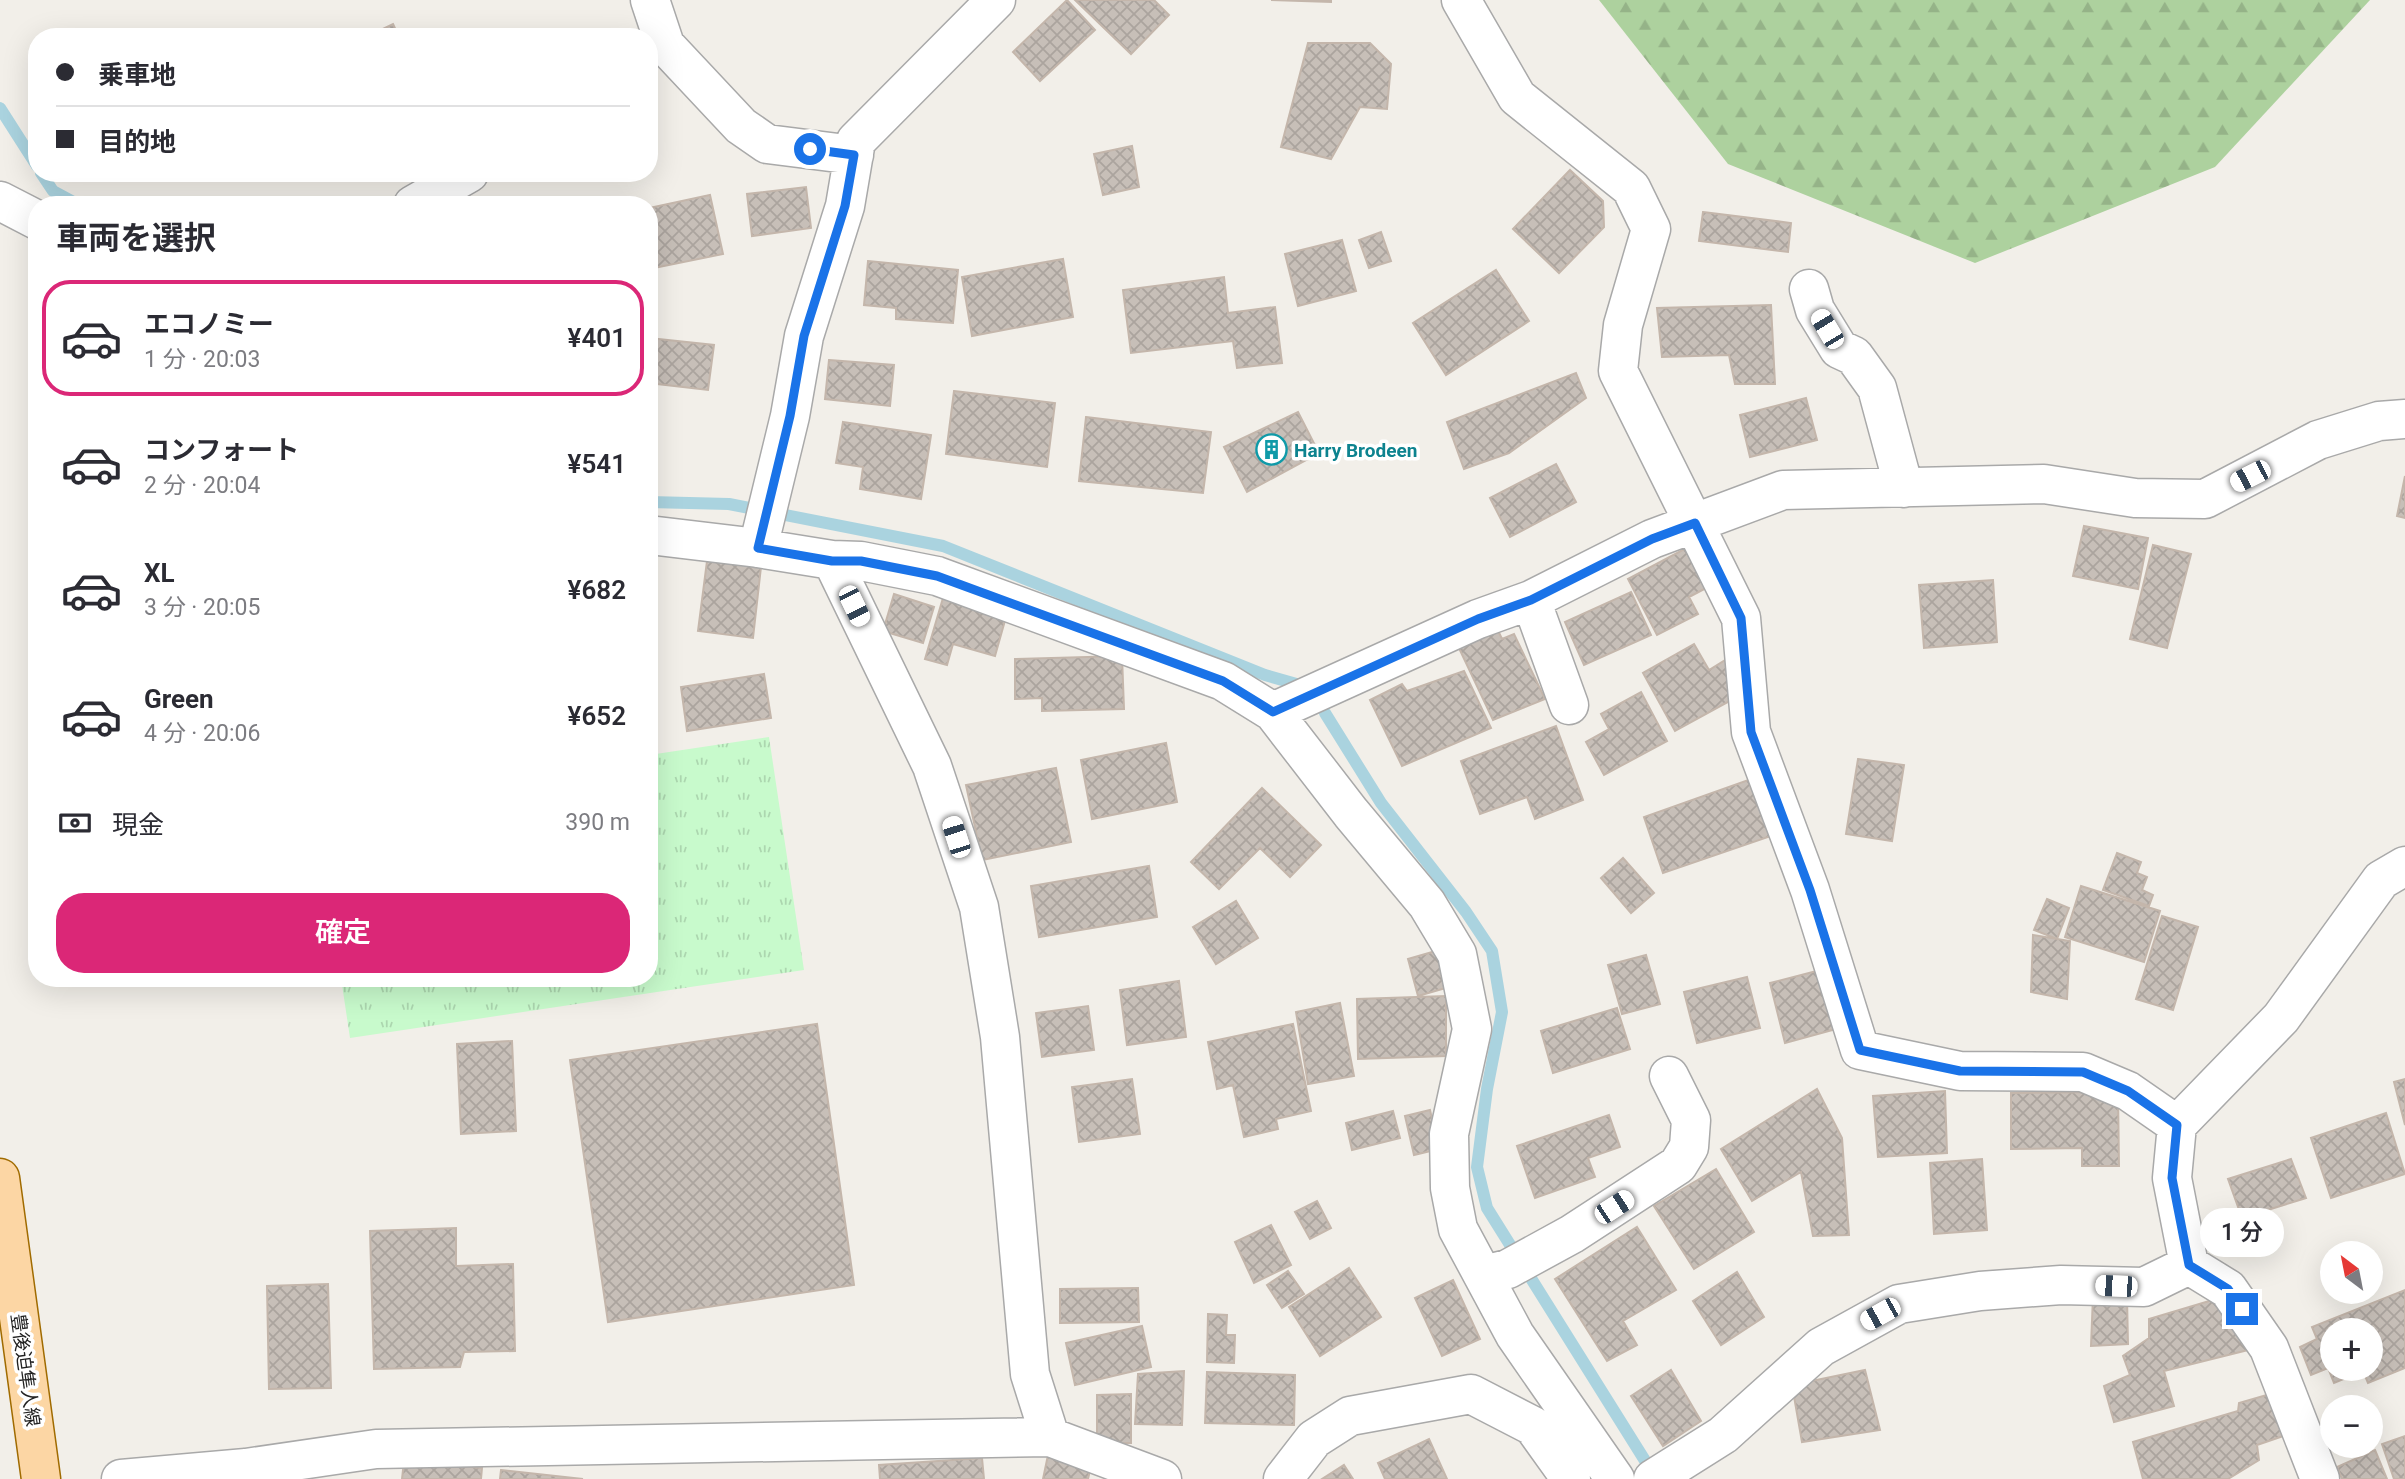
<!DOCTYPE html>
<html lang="ja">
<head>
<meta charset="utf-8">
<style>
  body { margin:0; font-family:Roboto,"Noto Sans JP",sans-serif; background:#f2f2f3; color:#2b2b33; height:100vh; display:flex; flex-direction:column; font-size:26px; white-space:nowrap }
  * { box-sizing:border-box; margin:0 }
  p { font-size:23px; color:#7c7c81 }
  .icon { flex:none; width:38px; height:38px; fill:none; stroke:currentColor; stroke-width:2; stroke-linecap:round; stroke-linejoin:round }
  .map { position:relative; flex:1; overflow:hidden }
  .drawer { position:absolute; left:28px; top:196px; width:630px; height:791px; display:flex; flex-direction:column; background:#fff; border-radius:28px; box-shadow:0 7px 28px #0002 }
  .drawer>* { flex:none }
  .banner { position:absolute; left:28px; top:28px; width:630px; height:154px; border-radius:28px; box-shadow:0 7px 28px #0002; display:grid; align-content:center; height:154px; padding:0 28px; background:#fff }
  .needle { width:46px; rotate:328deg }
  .tools { position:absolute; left:2320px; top:1241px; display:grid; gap:14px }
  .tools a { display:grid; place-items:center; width:63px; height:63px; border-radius:50%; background:#fff; box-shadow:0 7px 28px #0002; font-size:35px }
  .end { position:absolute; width:32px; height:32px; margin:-16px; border:9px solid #1a73e8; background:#fff; box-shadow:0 0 0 4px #fff }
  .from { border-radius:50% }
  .bubble { position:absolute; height:49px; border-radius:24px; background:#fff; box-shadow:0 7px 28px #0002; font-size:23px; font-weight:600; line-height:49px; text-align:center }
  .car { position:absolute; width:21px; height:42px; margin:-21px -10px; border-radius:9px; box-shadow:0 0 5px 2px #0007; background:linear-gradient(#fff 24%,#345 0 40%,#fff 0 76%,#345 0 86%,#fff 0) }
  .banner b { display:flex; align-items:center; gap:24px; height:66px; font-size:26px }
  .banner b+b { border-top:2px solid #e1e1e2 }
  .banner i { width:18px; height:18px; background:#2b2b33 }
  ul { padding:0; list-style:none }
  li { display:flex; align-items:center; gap:21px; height:116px; margin:0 14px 10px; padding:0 14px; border:4px solid transparent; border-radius:28px }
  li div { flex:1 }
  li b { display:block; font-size:26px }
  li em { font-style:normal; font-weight:600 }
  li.current { border-color:#db2777 }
  li>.icon { width:63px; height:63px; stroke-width:1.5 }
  h2 { padding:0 28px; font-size:32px; line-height:84px }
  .pay { display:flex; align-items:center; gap:18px; height:77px; padding:0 28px; font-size:26px }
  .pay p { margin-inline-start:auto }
  .button { display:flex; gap:14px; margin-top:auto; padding:14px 28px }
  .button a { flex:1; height:80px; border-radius:28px; background:#db2777; color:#fff; font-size:28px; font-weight:600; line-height:80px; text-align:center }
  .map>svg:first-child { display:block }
</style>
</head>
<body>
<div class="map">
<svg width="2405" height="1479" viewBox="0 0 2405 1479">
  <defs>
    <pattern id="forest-firs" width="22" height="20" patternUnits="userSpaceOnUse" patternTransform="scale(1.75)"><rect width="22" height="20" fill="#add19e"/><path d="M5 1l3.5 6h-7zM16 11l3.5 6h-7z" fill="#95b388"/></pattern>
    <pattern id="park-tufts" width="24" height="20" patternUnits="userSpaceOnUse" patternTransform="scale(1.75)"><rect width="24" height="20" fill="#c8facc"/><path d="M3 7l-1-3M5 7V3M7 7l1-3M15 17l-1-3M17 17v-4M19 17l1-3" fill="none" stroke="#acd6af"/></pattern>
    <pattern id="building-cross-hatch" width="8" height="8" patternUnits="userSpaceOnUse" patternTransform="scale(1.75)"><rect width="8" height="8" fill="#c7bfb8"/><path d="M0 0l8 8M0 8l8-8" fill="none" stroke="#aba49e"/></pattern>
  </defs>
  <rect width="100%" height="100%" fill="#f2efe9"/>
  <!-- forest -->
  <path fill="url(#forest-firs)" d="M 1599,0 L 2370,0 L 2215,167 L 1975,263 L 1728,164 Z"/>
  <!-- park -->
  <path fill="url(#park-tufts)" d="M 769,737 L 804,970 L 350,1038 L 341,978 L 649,978 L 649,755 Z"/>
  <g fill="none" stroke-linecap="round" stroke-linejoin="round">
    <!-- stream -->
    <path stroke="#aad3df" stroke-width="12" d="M 0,108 L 37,166
      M 41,173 L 53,191 L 79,205
      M 649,502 L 729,504 L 943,546 L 1265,675 L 1307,687
      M 1325,713 L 1381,803 L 1466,912 L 1492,951 L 1502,1012 L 1487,1089 L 1477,1167 L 1487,1208 L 1649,1467"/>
  </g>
  <!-- building -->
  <path fill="url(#building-cross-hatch)" stroke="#c4b6ab" stroke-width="2" fill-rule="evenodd" d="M 1067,0 L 1095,30 L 1040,81 L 1013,52 Z
    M 1075,0 L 1154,0 L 1169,15 L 1131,54 Z
    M 1271,0 L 1331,0 L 1331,2 Z
    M 393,24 L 399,37 L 366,37 Z
    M 1308,43 L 1370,43 L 1391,64 L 1387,109 L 1360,107 L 1331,159 L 1281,147 Z
    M 1132,146 L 1139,187 L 1103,195 L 1094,154 Z
    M 1570,170 L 1603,201 L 1604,227 L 1559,273 L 1513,229 Z
    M 806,187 L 811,228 L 752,236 L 747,194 Z
    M 710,195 L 723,254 L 649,269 L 649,208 Z
    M 1703,212 L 1791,223 L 1788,252 L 1699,241 Z
    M 1381,232 L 1391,261 L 1369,268 L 1359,240 Z
    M 1342,240 L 1356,291 L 1298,306 L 1285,254 Z
    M 1063,259 L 1073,317 L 972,336 L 962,277 Z
    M 868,261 L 958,270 L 953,323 L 896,319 L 896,308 L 864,305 Z
    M 1496,270 L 1529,321 L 1446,375 L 1413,323 Z
    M 1224,277 L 1228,313 L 1275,307 L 1282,363 L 1237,368 L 1233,341 L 1131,353 L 1123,290 Z
    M 1771,305 L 1775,384 L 1735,384 L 1729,355 L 1662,357 L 1657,308 Z
    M 649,338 L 714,345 L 708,390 L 649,383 Z
    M 829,360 L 894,365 L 890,406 L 825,399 Z
    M 1576,373 L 1586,398 L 1509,453 L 1464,469 L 1447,422 Z
    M 954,391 L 1055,403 L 1047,467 L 946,454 Z
    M 1806,398 L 1817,440 L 1750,457 L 1740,415 Z
    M 1298,412 L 1319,453 L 1247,492 L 1224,447 Z
    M 1086,417 L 1211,432 L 1203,493 L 1079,481 Z
    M 843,422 L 931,435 L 921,499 L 860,489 L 863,467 L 836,463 Z
    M 1556,464 L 1576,502 L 1510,537 L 1490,498 Z
    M 2405,476 L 2405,518 L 2397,516 Z
    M 2084,526 L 2148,538 L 2138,589 L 2073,576 Z
    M 2153,545 L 2191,554 L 2167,648 L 2130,639 Z
    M 1690,546 L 1710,586 L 1689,597 L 1698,614 L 1657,635 L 1628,579 Z
    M 707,561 L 761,567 L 753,638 L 698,631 Z
    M 1993,580 L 1997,642 L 1924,648 L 1919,585 Z
    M 1631,592 L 1651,635 L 1584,665 L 1565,622 Z
    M 894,594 L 934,607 L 923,643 L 883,631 Z
    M 943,598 L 1006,617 L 995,656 L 953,644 L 947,665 L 925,659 Z
    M 1495,624 L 1502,639 L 1514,634 L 1545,699 L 1493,720 L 1457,644 Z
    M 1694,644 L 1709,670 L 1727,659 L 1746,692 L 1675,731 L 1643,673 Z
    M 1122,656 L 1124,709 L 1042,711 L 1042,698 L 1015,699 L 1015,659 Z
    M 1464,671 L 1491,728 L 1402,766 L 1370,700 L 1402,684 L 1407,691 Z
    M 764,674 L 771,718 L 687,731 L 681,687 Z
    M 1641,692 L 1667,741 L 1604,775 L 1586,742 L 1609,729 L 1601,714 Z
    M 1556,726 L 1583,800 L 1535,819 L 1527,797 L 1480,814 L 1461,761 Z
    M 1166,743 L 1177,802 L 1092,819 L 1081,760 Z
    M 1858,759 L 1904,765 L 1892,841 L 1846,834 Z
    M 1056,768 L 1071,842 L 982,860 L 966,785 Z
    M 1754,778 L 1774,835 L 1663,873 L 1644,817 Z
    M 1262,788 L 1321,845 L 1290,877 L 1260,848 L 1219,889 L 1191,862 Z
    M 2117,853 L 2141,862 L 2137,873 L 2147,877 L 2142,890 L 2153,895 L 2149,906 L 2103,890 Z
    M 1623,858 L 1654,893 L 1631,913 L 1601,878 Z
    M 1149,866 L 1157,917 L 1039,937 L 1031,886 Z
    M 2081,886 L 2160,911 L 2144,962 L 2065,937 Z
    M 2047,899 L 2069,908 L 2057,939 L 2034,930 Z
    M 1236,901 L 1258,938 L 1216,964 L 1193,927 Z
    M 2162,916 L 2198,927 L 2173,1010 L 2136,999 Z
    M 2033,935 L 2070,941 L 2067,999 L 2031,992 Z
    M 1446,948 L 1456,985 L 1418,996 L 1408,959 Z
    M 1646,955 L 1660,1004 L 1622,1014 L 1608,965 Z
    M 1832,967 L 1847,1026 L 1785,1043 L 1770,983 Z
    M 1747,977 L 1760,1028 L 1697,1043 L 1684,992 Z
    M 1179,981 L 1186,1037 L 1127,1045 L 1120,990 Z
    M 1446,996 L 1446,1056 L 1358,1059 L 1357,999 Z
    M 1340,1003 L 1354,1076 L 1308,1084 L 1296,1012 Z
    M 1088,1006 L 1094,1050 L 1042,1057 L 1036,1013 Z
    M 1617,1008 L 1630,1049 L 1553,1073 L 1541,1031 Z
    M 817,1024 L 854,1285 L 608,1322 L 570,1060 Z
    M 1293,1024 L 1311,1111 L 1276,1119 L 1278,1129 L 1244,1137 L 1233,1085 L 1217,1089 L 1208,1042 Z
    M 512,1041 L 516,1131 L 461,1134 L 457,1044 Z
    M 1132,1079 L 1140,1134 L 1079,1142 L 1072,1087 Z
    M 2405,1079 L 2405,1125 L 2394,1082 Z
    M 1817,1089 L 1842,1138 L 1849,1235 L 1813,1236 L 1801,1172 L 1752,1201 L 1721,1149 Z
    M 1945,1091 L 1947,1153 L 1878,1157 L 1873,1096 Z
    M 2118,1092 L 2119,1166 L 2082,1166 L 2082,1148 L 2011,1149 L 2011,1093 Z
    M 1430,1110 L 1439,1149 L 1414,1155 L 1405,1116 Z
    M 1393,1111 L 1400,1138 L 1352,1150 L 1346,1123 Z
    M 2386,1113 L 2405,1174 L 2331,1198 L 2311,1138 Z
    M 1609,1115 L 1620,1147 L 1588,1158 L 1595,1177 L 1535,1198 L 1517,1146 Z
    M 1982,1159 L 1987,1230 L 1934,1234 L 1930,1163 Z
    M 2291,1159 L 2306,1198 L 2242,1218 L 2228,1179 Z
    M 1716,1169 L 1754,1232 L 1694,1269 L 1654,1206 Z
    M 1317,1201 L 1331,1228 L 1310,1239 L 1295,1212 Z
    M 1271,1225 L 1291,1265 L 1254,1283 L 1235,1242 Z
    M 1637,1227 L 1676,1290 L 1623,1321 L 1637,1345 L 1607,1361 L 1555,1279 Z
    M 456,1228 L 456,1266 L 513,1264 L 515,1351 L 464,1352 L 460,1367 L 374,1369 L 370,1231 Z
    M 1349,1268 L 1381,1317 L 1320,1356 L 1289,1307 Z
    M 1288,1271 L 1304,1294 L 1282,1308 L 1267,1285 Z
    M 1737,1272 L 1764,1317 L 1721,1345 L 1693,1301 Z
    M 1453,1280 L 1480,1339 L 1442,1356 L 1415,1298 Z
    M 328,1284 L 331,1388 L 269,1389 L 267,1286 Z
    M 1138,1288 L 1139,1322 L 1060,1323 L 1060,1289 Z
    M 2405,1290 L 2405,1368 L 2368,1383 L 2363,1371 L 2334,1383 L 2328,1368 L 2311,1375 L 2300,1347 L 2317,1339 L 2312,1327 ZM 2333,1330 L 2371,1330 L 2371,1368 L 2333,1368 Z
    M 2093,1296 L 2127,1297 L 2128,1344 L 2091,1346 Z
    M 2226,1296 L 2252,1349 L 2164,1371 L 2174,1406 L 2114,1422 L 2104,1386 L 2130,1375 L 2123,1356 L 2149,1338 L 2149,1319 Z
    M 1208,1314 L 1227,1315 L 1226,1335 L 1235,1335 L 1234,1363 L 1207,1362 Z
    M 1142,1326 L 1151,1367 L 1075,1385 L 1066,1343 Z
    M 1671,1370 L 1701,1421 L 1663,1446 L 1631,1396 Z
    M 1865,1370 L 1880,1430 L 1802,1442 L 1792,1385 Z
    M 1184,1371 L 1182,1425 L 1135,1424 L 1138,1374 Z
    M 1207,1372 L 1295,1375 L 1294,1425 L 1205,1423 Z
    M 2277,1392 L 2289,1434 L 2257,1445 L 2259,1460 L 2228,1479 L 2143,1479 L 2133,1442 L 2238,1411 L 2239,1403 Z
    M 1131,1394 L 1131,1443 L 1097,1443 L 1097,1395 Z
    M 2405,1436 L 2405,1479 L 2394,1479 L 2382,1444 Z
    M 1429,1439 L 1447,1479 L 1385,1479 L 1378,1463 Z
    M 2375,1450 L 2387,1479 L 2342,1479 L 2337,1467 Z
    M 1048,1455 L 1091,1466 L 1088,1479 L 1043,1479 Z
    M 982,1458 L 984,1479 L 880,1479 L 879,1465 Z
    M 404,1461 L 482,1468 L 481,1479 L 402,1479 Z
    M 1344,1465 L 1353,1479 L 1322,1479 Z
    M 501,1470 L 583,1479 L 500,1479 Z"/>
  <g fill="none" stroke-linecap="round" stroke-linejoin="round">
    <defs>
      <path id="minor" d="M 650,0 L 665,45 L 741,126 L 767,144 L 854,155
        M 1461,0 L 1517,97 L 1631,188 L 1651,229 L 1623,325 L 1618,371 L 1741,618 L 1751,732 L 1810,890 L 1860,1050 L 1960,1071 L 2083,1072 L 2128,1091 L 2177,1125
        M 0,201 L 37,220
        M 413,205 L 469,173
        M 1809,289 L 1815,310 L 1839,349 L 1854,356 L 1877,388 L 1904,488
        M 649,535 L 758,548 L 832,560 L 932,766 L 979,907 L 1000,1037 L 1030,1374 L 1050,1437 L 1162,1479
        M 758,548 L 790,416 L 804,336 L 845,206 L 856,141 L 996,0
        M 832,560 L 861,561 L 937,576 L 1223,681 L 1273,712 L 1351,813 L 1427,904 L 1457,954 L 1472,1029 L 1449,1134 L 1450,1188 L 1458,1229 L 1515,1335 L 1615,1479
        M 1531,600 L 1569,705
        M 1273,712 L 1478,619 L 1531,600 L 1652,539 L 1783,490 L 2044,484 L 2135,498 L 2205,499 L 2318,440 L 2379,421 L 2405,419
        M 1484,1275 L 1508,1269 L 1572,1234 L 1678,1165 L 1689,1147 L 1691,1120 L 1669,1076
        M 121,1479 L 246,1468 L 376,1449 L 1050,1437
        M 1283,1479 L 1314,1439 L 1350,1416 L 1471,1394 L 1533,1426 L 1571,1479
        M 1653,1479 L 1723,1435 L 1821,1347 L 1899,1304 L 1980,1291 L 2061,1285 L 2144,1287 L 2189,1265
        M 2320,1479 L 2269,1348 L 2228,1289 L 2189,1265 L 2172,1178 L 2177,1125 L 2281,1018 L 2381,880 L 2405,866"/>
      <path id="major" d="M 0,1178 L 41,1479"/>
    </defs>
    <!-- minor casing -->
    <use href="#minor" stroke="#a9a9a9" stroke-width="41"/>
    <!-- major casing -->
    <use href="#major" stroke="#a06b00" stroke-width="41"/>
    <!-- minor -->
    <use href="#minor" stroke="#fff" stroke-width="38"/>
    <!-- major -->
    <use href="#major" stroke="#fcd6a4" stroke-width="38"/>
  </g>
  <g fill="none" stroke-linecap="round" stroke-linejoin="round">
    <!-- route -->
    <path stroke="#1a73e8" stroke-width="9" d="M 810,149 L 854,155 L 845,206 L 804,336 L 790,416 L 758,548 L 832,561 L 861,561 L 937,576 L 1223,681 L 1273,712 L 1478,619 L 1531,600 L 1652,539 L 1695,523 L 1741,618 L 1751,732 L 1810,890 L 1860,1050 L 1960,1071 L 2083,1072 L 2128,1091 L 2177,1125 L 2172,1178 L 2189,1265 L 2228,1289 L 2242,1309"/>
  </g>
  <!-- icons -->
  <defs>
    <symbol id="building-ring" viewBox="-11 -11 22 22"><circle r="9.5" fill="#fff" stroke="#0f9aa8" stroke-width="1.5"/><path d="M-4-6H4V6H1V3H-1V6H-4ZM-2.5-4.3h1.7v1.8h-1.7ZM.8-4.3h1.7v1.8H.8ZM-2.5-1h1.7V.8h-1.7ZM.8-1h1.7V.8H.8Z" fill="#0f9aa8"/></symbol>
  </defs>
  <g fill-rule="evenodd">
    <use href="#building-ring" x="1254" y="432" width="35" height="35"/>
  </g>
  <g text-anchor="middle" stroke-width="7" stroke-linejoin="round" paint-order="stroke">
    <!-- culture labels -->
    <g font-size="19" font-weight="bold" fill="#0d838f" stroke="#fff" text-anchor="start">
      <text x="1294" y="457">Harry Brodeen</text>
    </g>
    <!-- street labels -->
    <g font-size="19" fill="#222" stroke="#fff">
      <text transform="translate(26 1370) rotate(82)" y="7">豊後迫隼人線</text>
    </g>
  </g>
</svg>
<div class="tools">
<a><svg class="needle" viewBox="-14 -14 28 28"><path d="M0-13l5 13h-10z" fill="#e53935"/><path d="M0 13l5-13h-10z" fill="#7c7c81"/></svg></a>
<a>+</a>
<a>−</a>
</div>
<i class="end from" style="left:810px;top:149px"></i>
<i class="end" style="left:2242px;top:1309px"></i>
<div class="bubble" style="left:2200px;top:1208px;width:84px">1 分</div>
<i class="car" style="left:1827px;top:329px;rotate:329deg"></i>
<i class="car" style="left:2250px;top:476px;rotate:243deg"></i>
<i class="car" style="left:854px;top:606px;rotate:154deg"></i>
<i class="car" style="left:956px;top:837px;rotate:342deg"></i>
<i class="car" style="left:1614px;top:1207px;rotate:57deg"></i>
<i class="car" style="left:2116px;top:1286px;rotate:272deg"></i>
<i class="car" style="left:1880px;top:1314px;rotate:241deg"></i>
<div class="banner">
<b><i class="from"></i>乗車地</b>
<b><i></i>目的地</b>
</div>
<section class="drawer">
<h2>車両を選択</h2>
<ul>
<li class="current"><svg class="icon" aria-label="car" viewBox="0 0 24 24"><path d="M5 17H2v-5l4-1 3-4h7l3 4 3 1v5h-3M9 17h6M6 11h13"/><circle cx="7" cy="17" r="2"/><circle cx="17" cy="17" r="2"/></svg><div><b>エコノミー</b><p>1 分 · 20:03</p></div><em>¥401</em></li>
<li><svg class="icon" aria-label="car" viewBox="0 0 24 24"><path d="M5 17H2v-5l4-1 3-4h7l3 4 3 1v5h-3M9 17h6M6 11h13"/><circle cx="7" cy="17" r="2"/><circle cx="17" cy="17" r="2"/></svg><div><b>コンフォート</b><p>2 分 · 20:04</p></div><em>¥541</em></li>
<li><svg class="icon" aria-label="car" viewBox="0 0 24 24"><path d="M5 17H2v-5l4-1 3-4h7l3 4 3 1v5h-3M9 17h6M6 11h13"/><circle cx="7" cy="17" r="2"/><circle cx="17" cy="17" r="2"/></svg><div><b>XL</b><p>3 分 · 20:05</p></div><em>¥682</em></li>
<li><svg class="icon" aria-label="car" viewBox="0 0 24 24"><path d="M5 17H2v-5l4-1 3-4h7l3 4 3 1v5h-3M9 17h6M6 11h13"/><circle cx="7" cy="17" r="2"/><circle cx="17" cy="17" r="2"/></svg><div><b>Green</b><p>4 分 · 20:06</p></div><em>¥652</em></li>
</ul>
<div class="pay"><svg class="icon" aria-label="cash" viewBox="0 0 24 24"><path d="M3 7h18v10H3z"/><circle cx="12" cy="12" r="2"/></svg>現金<p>390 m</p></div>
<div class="button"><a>確定</a></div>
</section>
</div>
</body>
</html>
